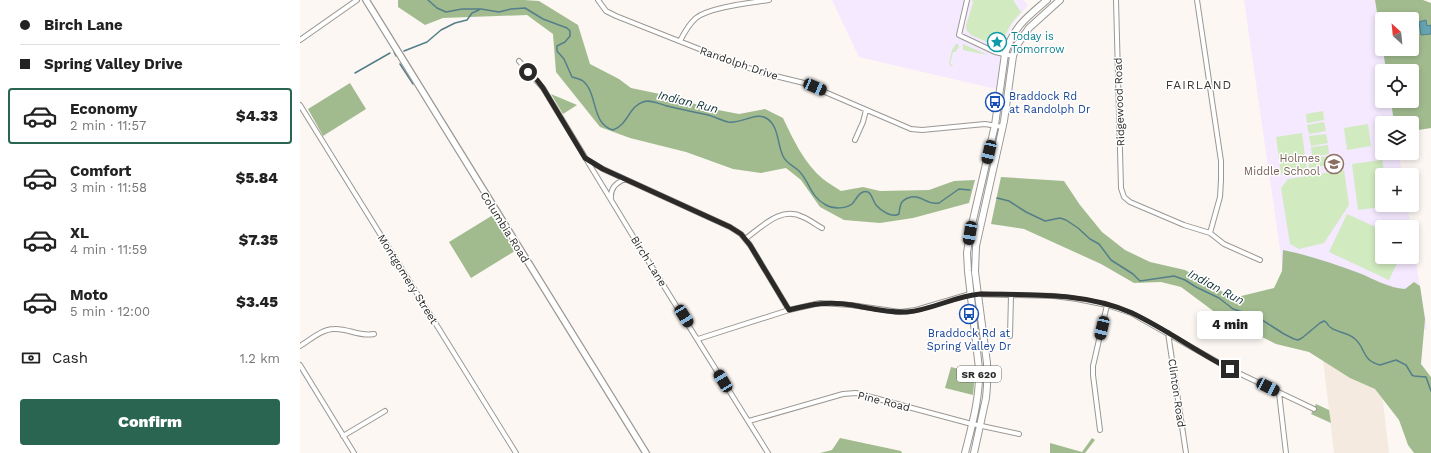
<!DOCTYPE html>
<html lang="en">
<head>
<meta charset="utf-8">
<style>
  body { margin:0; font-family:"Work Sans",sans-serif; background:#f2f2f2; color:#222; height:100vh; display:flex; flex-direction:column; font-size:15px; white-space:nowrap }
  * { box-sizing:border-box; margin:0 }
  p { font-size:13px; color:#767676 }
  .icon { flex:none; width:22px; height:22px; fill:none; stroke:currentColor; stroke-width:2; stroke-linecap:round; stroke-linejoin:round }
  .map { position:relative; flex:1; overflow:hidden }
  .details { display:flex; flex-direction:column; background:#fff; width:300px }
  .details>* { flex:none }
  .top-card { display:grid; align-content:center; height:88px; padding:0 20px; background:#fff }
  .needle { width:26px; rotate:333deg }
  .buttons { position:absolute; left:1075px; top:12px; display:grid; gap:8px }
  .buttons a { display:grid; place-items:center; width:44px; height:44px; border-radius:4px; background:#fff; box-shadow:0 2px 6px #0003; font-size:20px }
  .end { position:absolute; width:18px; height:18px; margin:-9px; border:5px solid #2b2a28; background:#fff; box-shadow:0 0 0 2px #fff }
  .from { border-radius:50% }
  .bubble { position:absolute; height:28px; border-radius:4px; background:#fff; box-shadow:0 2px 6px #0003; font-size:13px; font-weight:800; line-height:28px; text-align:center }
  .car { position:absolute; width:12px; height:24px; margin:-12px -6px; border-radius:5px; box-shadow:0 0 3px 1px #0007; background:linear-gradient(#222 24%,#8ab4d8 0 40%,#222 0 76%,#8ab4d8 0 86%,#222 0) }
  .top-card b { display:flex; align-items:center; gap:14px; height:38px; font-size:15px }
  .top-card b+b { border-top:1px solid #e0e0e0 }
  .top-card i { width:10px; height:10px; background:#222 }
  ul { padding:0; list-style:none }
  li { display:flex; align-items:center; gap:12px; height:56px; margin:0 8px 6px; padding:0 12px; border:2px solid transparent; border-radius:4px }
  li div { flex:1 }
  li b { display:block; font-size:15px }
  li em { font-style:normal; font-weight:800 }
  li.active { border-color:#296550 }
  li>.icon { width:36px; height:36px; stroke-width:1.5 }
  .pay { display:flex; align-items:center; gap:10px; height:44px; padding:0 20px; font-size:15px }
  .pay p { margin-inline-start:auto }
  .action { display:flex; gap:8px; margin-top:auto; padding:8px 20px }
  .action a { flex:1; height:46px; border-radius:4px; background:#296550; color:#fff; font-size:16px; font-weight:800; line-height:46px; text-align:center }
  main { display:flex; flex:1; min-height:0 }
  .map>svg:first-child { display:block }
</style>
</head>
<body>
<main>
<section class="details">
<div class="top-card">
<b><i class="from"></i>Birch Lane</b>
<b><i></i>Spring Valley Drive</b>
</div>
<ul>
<li class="active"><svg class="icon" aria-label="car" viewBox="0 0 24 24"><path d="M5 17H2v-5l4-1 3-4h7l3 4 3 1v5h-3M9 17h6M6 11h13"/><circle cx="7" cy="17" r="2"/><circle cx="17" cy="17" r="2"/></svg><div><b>Economy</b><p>2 min · 11:57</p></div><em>$4.33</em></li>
<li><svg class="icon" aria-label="car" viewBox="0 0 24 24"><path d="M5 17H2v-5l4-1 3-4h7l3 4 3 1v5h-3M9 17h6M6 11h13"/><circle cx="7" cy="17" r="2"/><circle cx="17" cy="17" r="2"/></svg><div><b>Comfort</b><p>3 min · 11:58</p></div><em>$5.84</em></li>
<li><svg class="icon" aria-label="car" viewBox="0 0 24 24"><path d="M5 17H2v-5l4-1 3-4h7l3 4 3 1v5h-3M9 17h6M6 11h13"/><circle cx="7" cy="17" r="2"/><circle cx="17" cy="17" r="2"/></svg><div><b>XL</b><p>4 min · 11:59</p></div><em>$7.35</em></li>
<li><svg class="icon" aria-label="car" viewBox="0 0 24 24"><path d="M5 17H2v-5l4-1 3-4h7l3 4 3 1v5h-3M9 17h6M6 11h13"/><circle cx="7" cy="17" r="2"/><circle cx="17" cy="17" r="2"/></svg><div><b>Moto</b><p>5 min · 12:00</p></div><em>$3.45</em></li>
</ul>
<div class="pay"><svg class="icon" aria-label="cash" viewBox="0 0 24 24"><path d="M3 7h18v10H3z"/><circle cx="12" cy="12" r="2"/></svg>Cash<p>1.2 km</p></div>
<div class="action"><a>Confirm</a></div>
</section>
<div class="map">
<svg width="1131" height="453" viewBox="0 0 1131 453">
  <rect width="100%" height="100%" fill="#fcf7f3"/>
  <!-- built -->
  <path fill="#f4eae0" d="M 1022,351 L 1081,385 L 1089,453 L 1034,453 Z"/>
  <!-- education -->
  <path fill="#f4e9fe" d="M 532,0 L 723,0 L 728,5 L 714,23 L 706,38 L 699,67 L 696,89 L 559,57 Z
    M 944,0 L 1075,0 L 1086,71 L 1082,71 L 1082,101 L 1091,101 L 1094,123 L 1082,123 L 1082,153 L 1099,153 L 1102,175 L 1082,175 L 1082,205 L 1107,205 L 1111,227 L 1082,227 L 1082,257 L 1112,257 L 1112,237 L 1127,330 L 982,263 Z"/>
  <!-- green -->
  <path fill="#d1eabf" d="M 672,0 L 713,0 L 721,12 L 711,24 L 700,45 L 694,45 L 671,35 L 667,31 L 666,26 L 673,3 Z
    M 656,44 L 658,44 L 659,48 L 657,49 L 656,52 L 653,52 L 650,64 L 653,65 L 652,66 L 650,66 L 650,64 L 649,63 L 652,50 Z
    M 663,44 L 688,55 L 663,50 Z
    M 1023,111 L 1024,120 L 1007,123 L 1006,114 Z
    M 1024,122 L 1026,131 L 1009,134 L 1007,125 Z
    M 1068,124 L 1071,146 L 1047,150 L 1044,128 Z
    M 1002,133 L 1007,170 L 981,174 L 976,137 Z
    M 1026,134 L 1028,143 L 1011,146 L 1009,136 Z
    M 1028,145 L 1029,154 L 1012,157 L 1011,147 Z
    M 1028,156 L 1029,165 L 1009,168 L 1008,159 Z
    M 1082,160 L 1085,175 L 1082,175 L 1082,205 L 1089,206 L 1058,210 L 1052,164 Z
    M 1044,170 L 1049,205 L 1024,243 L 999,249 L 990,244 L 981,188 L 988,179 Z
    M 1047,214 L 1082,230 L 1082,257 L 1100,257 L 1089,280 L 1029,252 Z"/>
  <!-- forest -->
  <path fill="#a1bb8f" d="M 98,0 L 224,0 L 239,1 L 278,25 L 290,64 L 319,79 L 331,88 L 360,94 L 413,109 L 439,114 L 465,109 L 483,118 C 493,139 504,163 523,179 C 528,183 535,187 541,191 L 563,187 L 580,191 L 629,190 L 654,181 L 675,180 L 669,203 L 613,218 L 580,223 L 544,220 L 520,207 L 501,180 L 486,168 L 461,173 L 433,169 L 386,152 L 330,138 L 300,127 L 256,72 L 253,34 L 227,15 L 143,18 L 125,25 L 98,7 Z
    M 1075,0 L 1123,0 L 1131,3 L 1131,128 L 1112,131 L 1112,123 L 1094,123 L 1091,101 L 1112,101 L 1112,71 L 1086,71 L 1083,49 L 1112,49 L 1112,19 L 1082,19 L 1082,44 Z
    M 50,83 L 66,109 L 23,136 L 8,109 Z
    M 251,94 L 277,105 L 263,114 Z
    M 701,177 L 764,181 L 780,205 L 802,232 L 825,250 L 850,262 L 885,270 L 933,298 L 974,288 L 982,271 L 983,250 C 1009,255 1034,264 1059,273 C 1074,279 1089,288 1105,289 L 1114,282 L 1120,286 L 1125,319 L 1121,364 L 1131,377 L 1131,453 L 1114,453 L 1108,445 L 1099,420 L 1075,389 L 1050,378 L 1009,352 L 976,344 L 920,316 L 881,287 L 861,282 L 834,283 L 801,264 L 724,229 L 691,224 Z
    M 193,215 L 215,251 L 171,278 L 149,242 Z
    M 651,367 L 675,373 L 673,395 L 645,388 Z
    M 1016,404 L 1029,410 L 1031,423 L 1011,414 Z
    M 540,438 L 601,451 L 602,453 L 520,453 L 532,450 Z
    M 792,438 L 795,440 L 785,453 L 750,453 L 750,443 L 782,452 Z"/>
  <!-- water -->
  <path fill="#65a4b2" stroke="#547f89" d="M 1126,20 L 1127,26 L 1131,25 L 1131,34 L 1121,35 L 1119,22 Z"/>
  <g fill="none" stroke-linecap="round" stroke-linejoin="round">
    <!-- stream -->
    <path stroke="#547f89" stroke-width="1.5" d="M 128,0 L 137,8 L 146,12 L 162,9 L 181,9 L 199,12 L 211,9 L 225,8 L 243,19 L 267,28 L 270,31 L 270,36 L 265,42 L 257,46 L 257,51 L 264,59 L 272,77 C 276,78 280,79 283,81 C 298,93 291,124 313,130 C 328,125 329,106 343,102 C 351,99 359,104 367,106 C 380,109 394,112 408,115 C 415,117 421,120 428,122 C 442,124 454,112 466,118 C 479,125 477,144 483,156 C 486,163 492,165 498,170 C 510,181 509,196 526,205 C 533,209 545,209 552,204 C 556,200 560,189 568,192 C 572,194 573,201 576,205 C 581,211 592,218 599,214 C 600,206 600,201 608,198 C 622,193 626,206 639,203 L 659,189 L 670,190
      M 104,51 L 127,42 L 141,30 L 155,23 L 167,20 L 172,13 L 179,10
      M 94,52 L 96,56
      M 100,64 L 113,84
      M 55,73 L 90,53
      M 697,198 L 709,201 L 726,212 L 745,221 L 760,218 L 766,220 L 778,228 L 790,239 L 799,244 L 811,260 L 833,274 L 840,281 L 874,276 L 885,280 L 896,287 L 919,298 L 933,309 L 956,316 L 984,334 L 994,339 L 998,340 L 1002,338 L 1020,323 L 1024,321 L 1026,322 C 1032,334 1046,330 1055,339 C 1066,348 1061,360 1080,365 L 1096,360 L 1106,365 L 1112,375 L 1114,376 L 1126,377 L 1131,391"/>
    <defs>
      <path id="street" d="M 298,0 L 306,11 L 316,16 L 437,64 L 463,73 L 504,83 L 611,129 L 622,130 L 685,124 L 703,127
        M 667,0 L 659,35 L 695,52 L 713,56
        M 816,0 L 821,188 L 824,197 L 830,202 L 884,225 L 910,233 L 924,244 L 960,260
        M 897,0 L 921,161 L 921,180 L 920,197 L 910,233
        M 0,40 L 57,0
        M 380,41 C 384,33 389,24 396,18 C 410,7 450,3 469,0
        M 219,61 L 243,88 L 342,251 L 468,453
        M 0,105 L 216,453
        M 555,140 L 563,122 L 566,110
        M 288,160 L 303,169 L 430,227 L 441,234 L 450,245 L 489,310
        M 311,199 C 310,188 316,183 325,179
        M 445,239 C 463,226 481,206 503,217 C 510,220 516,225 522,228
        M 868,333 L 886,453
        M 710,336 L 711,295
        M 398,339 L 489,310 L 520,303 L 551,305 L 600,312 L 616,310 L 670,294 L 754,296 L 777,299 L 807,305 L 831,313 L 930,369 L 1014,409
        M 0,346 C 10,340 22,329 34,329 C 48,328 59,337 74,334
        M 0,365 L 54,453
        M 979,393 L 986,453
        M 449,421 L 543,394 L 556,393 L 668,423 L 719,434
        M 800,430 L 793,375 L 793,366 L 807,305
        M 43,436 L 85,411"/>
      <path id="secondary" d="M 66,0 L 346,453"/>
      <path id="primary" d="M 665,453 C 672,425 680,398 679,369 L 668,271 L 667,253 L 670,233 L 695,125 L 705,54 C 714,26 726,18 747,0
        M 674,453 L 686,398 L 687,386 L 687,363 L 675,272 L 676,246 L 704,121 L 713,56 L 717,45 L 729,28 L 760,0"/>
    </defs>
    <!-- street casing -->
    <use href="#street" stroke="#9b9893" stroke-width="6"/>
    <!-- secondary casing -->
    <use href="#secondary" stroke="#9b9893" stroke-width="8"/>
    <!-- primary casing -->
    <use href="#primary" stroke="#9b9893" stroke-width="8"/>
    <!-- street -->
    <use href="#street" stroke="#fff" stroke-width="4"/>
    <!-- secondary -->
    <use href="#secondary" stroke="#fff" stroke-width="5.5"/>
    <!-- primary -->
    <use href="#primary" stroke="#fff" stroke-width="6"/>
  </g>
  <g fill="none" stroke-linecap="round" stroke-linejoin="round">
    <!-- route -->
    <path stroke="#2b2a28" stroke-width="5" d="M 228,72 L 237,80 L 243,88 L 285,158 L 303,169 L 430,227 L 441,234 L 450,245 L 489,310 C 512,304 529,301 552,305 C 570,308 588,313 607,312 C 632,310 655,296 680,294 C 730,295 785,292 832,313 C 866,329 897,352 930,369"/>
  </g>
  <!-- icons -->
  <defs>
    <symbol id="sight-ring" viewBox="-11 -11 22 22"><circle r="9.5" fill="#fff" stroke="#0f9aa8" stroke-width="1.5"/><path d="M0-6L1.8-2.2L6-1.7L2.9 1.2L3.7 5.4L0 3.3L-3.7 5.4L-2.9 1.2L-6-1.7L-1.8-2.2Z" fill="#0f9aa8"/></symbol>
    <symbol id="bus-ring" viewBox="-11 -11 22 22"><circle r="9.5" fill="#fff" stroke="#1a4fb4" stroke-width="1.5"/><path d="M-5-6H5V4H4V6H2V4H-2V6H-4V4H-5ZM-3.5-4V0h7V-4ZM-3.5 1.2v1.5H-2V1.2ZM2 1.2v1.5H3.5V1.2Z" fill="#1a4fb4"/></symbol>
    <symbol id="school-ring" viewBox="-11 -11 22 22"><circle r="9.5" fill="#fff" stroke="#8d6e63" stroke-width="1.5"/><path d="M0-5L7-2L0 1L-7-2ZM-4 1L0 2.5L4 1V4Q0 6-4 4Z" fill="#8d6e63"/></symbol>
  </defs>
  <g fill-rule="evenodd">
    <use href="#sight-ring" x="686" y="31" width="22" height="22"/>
    <use href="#bus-ring" x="684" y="91" width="22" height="22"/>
    <use href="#school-ring" x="1023" y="153" width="22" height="22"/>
    <use href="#bus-ring" x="658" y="303" width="22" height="22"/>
  </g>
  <g text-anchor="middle" stroke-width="3" stroke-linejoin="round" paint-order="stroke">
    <!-- shield labels -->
    <rect fill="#fff" stroke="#6b6a68" stroke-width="1" x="657" y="366" width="44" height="16" rx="3"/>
    <g font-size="10" font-weight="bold" fill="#2b2a28">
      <text x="679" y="378">SR 620</text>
    </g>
    <!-- culture labels -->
    <g font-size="11" fill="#0d838f" stroke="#fff" text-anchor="start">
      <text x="711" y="40">Today is<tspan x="711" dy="13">Tomorrow</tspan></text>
    </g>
    <!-- street labels -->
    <g font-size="11" fill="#2b2a28" stroke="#fff">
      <text transform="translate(439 63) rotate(19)" y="4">Randolph Drive</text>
      <text transform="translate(819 102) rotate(-92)" y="4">Ridgewood Road</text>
      <text transform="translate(205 227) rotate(58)" y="4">Columbia Road</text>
      <text transform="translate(349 261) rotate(58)" y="4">Birch Lane</text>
      <text transform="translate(108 279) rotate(58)" y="4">Montgomery Street</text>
      <text transform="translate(877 393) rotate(82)" y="4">Clinton Road</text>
      <text transform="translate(584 401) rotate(14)" y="4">Pine Road</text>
    </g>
    <!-- transit labels -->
    <g font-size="11" fill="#164399" stroke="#fff" text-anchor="start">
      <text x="709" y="100">Braddock Rd<tspan x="709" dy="13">at Randolph Dr</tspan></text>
      <text x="669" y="337" text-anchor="middle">Braddock Rd at<tspan x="669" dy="13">Spring Valley Dr</tspan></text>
    </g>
    <!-- education labels -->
    <g font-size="11" fill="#785e54" stroke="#fff" text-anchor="end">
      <text x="1020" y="162">Holmes<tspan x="1020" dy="13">Middle School</tspan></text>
    </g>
    <!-- neighbourhood labels -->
    <g font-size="12" letter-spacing="1" fill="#383531" stroke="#fff">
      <text x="899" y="89">FAIRLAND</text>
    </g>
    <!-- water labels -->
    <g font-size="12" font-style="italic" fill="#0e2e35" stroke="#fff">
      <text transform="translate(388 102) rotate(14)" y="4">Indian Run</text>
      <text transform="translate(916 287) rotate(28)" y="4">Indian Run</text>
    </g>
  </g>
</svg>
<div class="buttons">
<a><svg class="needle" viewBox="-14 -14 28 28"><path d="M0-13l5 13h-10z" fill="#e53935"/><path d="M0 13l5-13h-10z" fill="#767676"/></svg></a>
<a><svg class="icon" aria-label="locate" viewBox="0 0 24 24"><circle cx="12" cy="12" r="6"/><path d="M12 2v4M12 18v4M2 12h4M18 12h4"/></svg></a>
<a><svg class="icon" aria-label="layers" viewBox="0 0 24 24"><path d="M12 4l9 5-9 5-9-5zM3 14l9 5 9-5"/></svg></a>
<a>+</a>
<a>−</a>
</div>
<i class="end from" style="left:228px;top:72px"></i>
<i class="end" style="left:930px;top:369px"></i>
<div class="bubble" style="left:897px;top:311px;width:66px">4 min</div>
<i class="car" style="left:515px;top:87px;rotate:113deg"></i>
<i class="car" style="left:689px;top:152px;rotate:193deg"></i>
<i class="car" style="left:670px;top:233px;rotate:189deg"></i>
<i class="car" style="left:384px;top:316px;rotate:148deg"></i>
<i class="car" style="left:802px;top:328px;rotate:193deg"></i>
<i class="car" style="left:423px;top:381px;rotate:329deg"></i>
<i class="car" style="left:968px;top:387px;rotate:116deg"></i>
</div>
</main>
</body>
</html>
